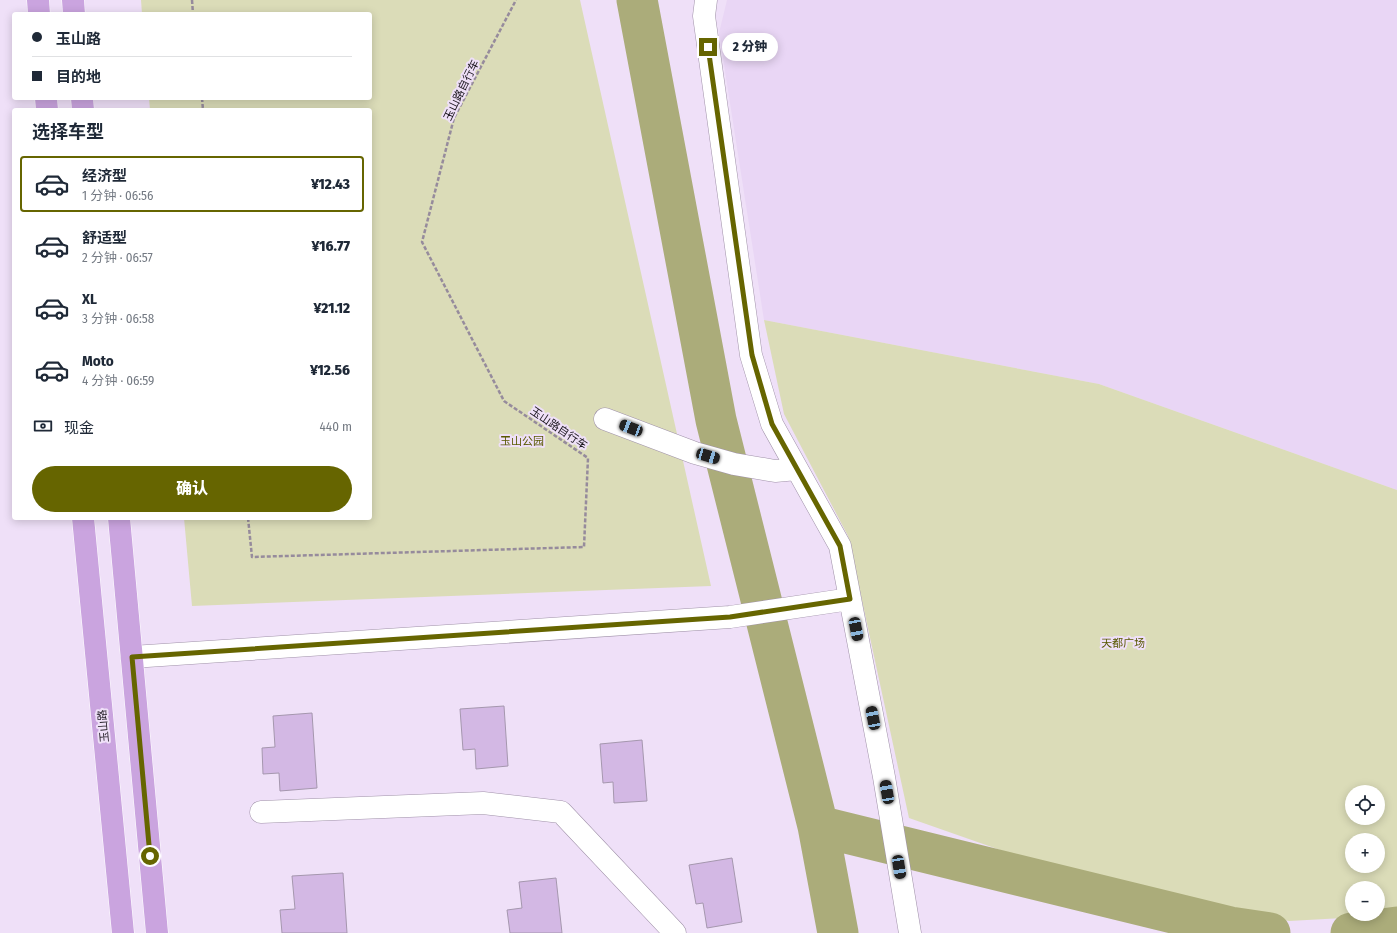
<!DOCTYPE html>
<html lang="zh">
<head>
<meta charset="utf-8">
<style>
  body { margin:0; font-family:"Fira Sans Condensed","Noto Sans SC",sans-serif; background:#f6f6f7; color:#1f2937; height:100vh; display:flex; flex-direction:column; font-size:15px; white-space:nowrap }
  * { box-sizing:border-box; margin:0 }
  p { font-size:13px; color:#747a83 }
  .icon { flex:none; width:22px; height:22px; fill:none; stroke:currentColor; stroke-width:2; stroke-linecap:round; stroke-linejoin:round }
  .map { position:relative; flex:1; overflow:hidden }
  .drawer { position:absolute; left:12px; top:108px; width:360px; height:412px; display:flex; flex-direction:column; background:#fff; border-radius:4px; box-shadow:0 2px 10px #0003 }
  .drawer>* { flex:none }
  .guide { position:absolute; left:12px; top:12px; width:360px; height:88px; border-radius:4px; box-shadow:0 2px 10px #0003; display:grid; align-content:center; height:88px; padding:0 20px; background:#fff }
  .tools { position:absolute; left:1345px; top:785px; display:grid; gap:8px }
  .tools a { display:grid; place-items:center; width:40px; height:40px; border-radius:50%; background:#fff; box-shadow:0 2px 10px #0003; font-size:20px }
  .end { position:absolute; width:18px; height:18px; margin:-9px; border:5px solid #666500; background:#fff; box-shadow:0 0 0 2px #fff }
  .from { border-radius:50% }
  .bubble { position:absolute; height:28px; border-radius:14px; background:#fff; box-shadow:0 2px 10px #0003; font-size:13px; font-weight:800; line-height:28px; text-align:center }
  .car { position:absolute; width:12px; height:24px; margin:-12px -6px; border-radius:5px; box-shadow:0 0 3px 1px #0007; background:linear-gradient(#222 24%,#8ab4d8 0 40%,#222 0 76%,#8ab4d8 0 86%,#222 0) }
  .guide b { display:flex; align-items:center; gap:14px; height:38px; font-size:15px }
  .guide b+b { border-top:1px solid #e0e1e3 }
  .guide i { width:10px; height:10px; background:#1f2937 }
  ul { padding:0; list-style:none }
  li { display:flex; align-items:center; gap:12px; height:56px; margin:0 8px 6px; padding:0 12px; border:2px solid transparent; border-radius:4px }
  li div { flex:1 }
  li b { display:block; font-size:15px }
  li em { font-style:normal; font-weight:800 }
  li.active { border-color:#666500 }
  li>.icon { width:36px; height:36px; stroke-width:1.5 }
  h2 { padding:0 20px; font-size:18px; line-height:48px }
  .pay { display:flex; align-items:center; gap:10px; height:44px; padding:0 20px; font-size:15px }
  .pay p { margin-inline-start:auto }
  .cta { display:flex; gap:8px; margin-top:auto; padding:8px 20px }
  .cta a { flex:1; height:46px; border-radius:24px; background:#666500; color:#fff; font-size:16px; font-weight:800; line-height:46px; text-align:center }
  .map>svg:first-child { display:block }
</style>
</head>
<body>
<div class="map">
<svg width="1397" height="933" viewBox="0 0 1397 933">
  <rect width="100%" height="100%" fill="#efe0f8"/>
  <!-- built -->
  <path fill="#e9d6f5" d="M 727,0 L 1397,0 L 1397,490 L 1099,384 L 764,320 L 719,33 Z"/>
  <!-- green -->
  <path fill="#dbdcb8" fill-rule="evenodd" d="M 141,0 L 580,0 L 711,586 L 192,606 L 184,518 L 370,518 L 370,110 L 150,110 L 149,98 L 370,98 L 370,14 L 142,14 Z
    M 764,320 L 1099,384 L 1397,490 L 1397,915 L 1289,921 L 1077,877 L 909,818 L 848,536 L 784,414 ZM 1352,792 L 1378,792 L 1378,818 L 1352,818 ZM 1352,840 L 1378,840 L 1378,866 L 1352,866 ZM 1352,888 L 1378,888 L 1378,914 L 1352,914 Z"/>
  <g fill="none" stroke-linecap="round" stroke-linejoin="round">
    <!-- river -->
    <path stroke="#abac7a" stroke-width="41" d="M 637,0 L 716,420 L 818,826 L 838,933
      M 818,826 L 1230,927 L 1270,933
      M 1351,933 L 1397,927"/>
  </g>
  <!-- building -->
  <path fill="#d3b8e4" stroke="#a597ae" d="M 504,706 L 508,766 L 476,769 L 475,749 L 463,750 L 460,709 Z
    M 312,713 L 317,788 L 280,791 L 279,773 L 263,774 L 262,748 L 275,747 L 273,716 Z
    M 642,740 L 647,801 L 614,803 L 613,782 L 603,783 L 600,744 Z
    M 732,858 L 742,922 L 707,928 L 703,903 L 696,904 L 689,865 Z
    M 343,873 L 347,933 L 282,933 L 280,910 L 295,909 L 292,876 Z
    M 556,878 L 562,933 L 510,933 L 507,910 L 522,908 L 519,882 Z"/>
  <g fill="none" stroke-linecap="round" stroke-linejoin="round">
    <defs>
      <path id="minor" d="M 706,0 L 704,16 L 751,355 L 772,424 L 840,546 L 884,777 L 910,933
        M 605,419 L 695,453 L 734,464 L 775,471 L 797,469
        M 132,657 L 730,617 L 850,599
        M 261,812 L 483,803 L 561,812 L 675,933"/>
      <path id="major" d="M 38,0 L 39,14
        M 73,0 L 74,14
        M 46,98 L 47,110
        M 82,98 L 83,110
        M 83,518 L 123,933
        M 119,518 L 157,933"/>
    </defs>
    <!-- minor casing -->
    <use href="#minor" stroke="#a092a9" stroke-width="23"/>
    <!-- major casing -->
    <use href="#major" stroke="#fff" stroke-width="23"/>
    <!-- path -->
    <path stroke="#968b9c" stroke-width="2.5" stroke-dasharray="4 2" stroke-linecap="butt" d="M 192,0 L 193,14
      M 202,98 L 203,110
      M 248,518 L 252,557 L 584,547 L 588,458 L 504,401 L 422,242 L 454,118 L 516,0"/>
    <!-- minor -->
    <use href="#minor" stroke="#fff" stroke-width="22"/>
    <!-- major -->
    <use href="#major" stroke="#caa4df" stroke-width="22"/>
  </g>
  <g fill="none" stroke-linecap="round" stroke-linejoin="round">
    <!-- route -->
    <path stroke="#666500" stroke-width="5" d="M 150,856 L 132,657 L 730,617 L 850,599 L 840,546 L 772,424 L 752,355 L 708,47"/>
  </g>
  <g text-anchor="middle" stroke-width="4" stroke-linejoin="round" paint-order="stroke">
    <!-- street labels -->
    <g font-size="11" fill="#1b161e" stroke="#efe0f8">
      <text transform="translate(461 90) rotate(-64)" y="4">玉山路自行车</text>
      <text transform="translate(559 428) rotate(34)" y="4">玉山路自行车</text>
      <text transform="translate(103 726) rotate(-95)" y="4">玉山路</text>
    </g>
    <!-- park labels -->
    <g font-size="11" fill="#585800" stroke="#efe0f8">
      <text x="522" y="445">玉山公园</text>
      <text x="1123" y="647">天都广场</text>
    </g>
  </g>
</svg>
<div class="tools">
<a><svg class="icon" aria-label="locate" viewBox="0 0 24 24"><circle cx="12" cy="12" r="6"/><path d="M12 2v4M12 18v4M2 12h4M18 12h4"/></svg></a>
<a>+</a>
<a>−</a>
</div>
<i class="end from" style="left:150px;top:856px"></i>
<i class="end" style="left:708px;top:47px"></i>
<div class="bubble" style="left:722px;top:33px;width:56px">2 分钟</div>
<i class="car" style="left:631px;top:428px;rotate:291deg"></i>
<i class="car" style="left:708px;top:456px;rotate:106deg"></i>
<i class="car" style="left:856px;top:629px;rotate:169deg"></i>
<i class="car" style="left:873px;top:718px;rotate:349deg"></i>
<i class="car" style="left:887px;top:792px;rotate:350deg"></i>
<i class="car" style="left:899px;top:867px;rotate:171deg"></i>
<div class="guide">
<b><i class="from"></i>玉山路</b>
<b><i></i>目的地</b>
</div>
<section class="drawer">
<h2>选择车型</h2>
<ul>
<li class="active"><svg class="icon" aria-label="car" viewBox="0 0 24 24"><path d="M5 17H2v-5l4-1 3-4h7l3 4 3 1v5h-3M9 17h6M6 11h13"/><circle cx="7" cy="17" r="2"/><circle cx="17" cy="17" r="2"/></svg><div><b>经济型</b><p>1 分钟 · 06:56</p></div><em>¥12.43</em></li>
<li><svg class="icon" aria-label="car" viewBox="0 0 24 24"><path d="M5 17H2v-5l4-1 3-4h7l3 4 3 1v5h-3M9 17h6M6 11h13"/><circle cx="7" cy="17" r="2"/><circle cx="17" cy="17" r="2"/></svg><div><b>舒适型</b><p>2 分钟 · 06:57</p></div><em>¥16.77</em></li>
<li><svg class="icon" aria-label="car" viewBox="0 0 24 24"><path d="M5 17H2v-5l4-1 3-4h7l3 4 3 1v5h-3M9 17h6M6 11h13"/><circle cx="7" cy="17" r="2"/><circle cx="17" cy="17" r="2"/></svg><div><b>XL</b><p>3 分钟 · 06:58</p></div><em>¥21.12</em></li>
<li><svg class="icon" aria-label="car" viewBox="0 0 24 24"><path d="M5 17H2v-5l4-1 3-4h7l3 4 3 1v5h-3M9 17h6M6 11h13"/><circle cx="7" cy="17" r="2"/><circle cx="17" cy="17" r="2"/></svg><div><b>Moto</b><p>4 分钟 · 06:59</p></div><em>¥12.56</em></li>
</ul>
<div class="pay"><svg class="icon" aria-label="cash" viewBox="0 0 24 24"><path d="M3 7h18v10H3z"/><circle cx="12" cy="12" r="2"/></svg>现金<p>440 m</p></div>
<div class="cta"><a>确认</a></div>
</section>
</div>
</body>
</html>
